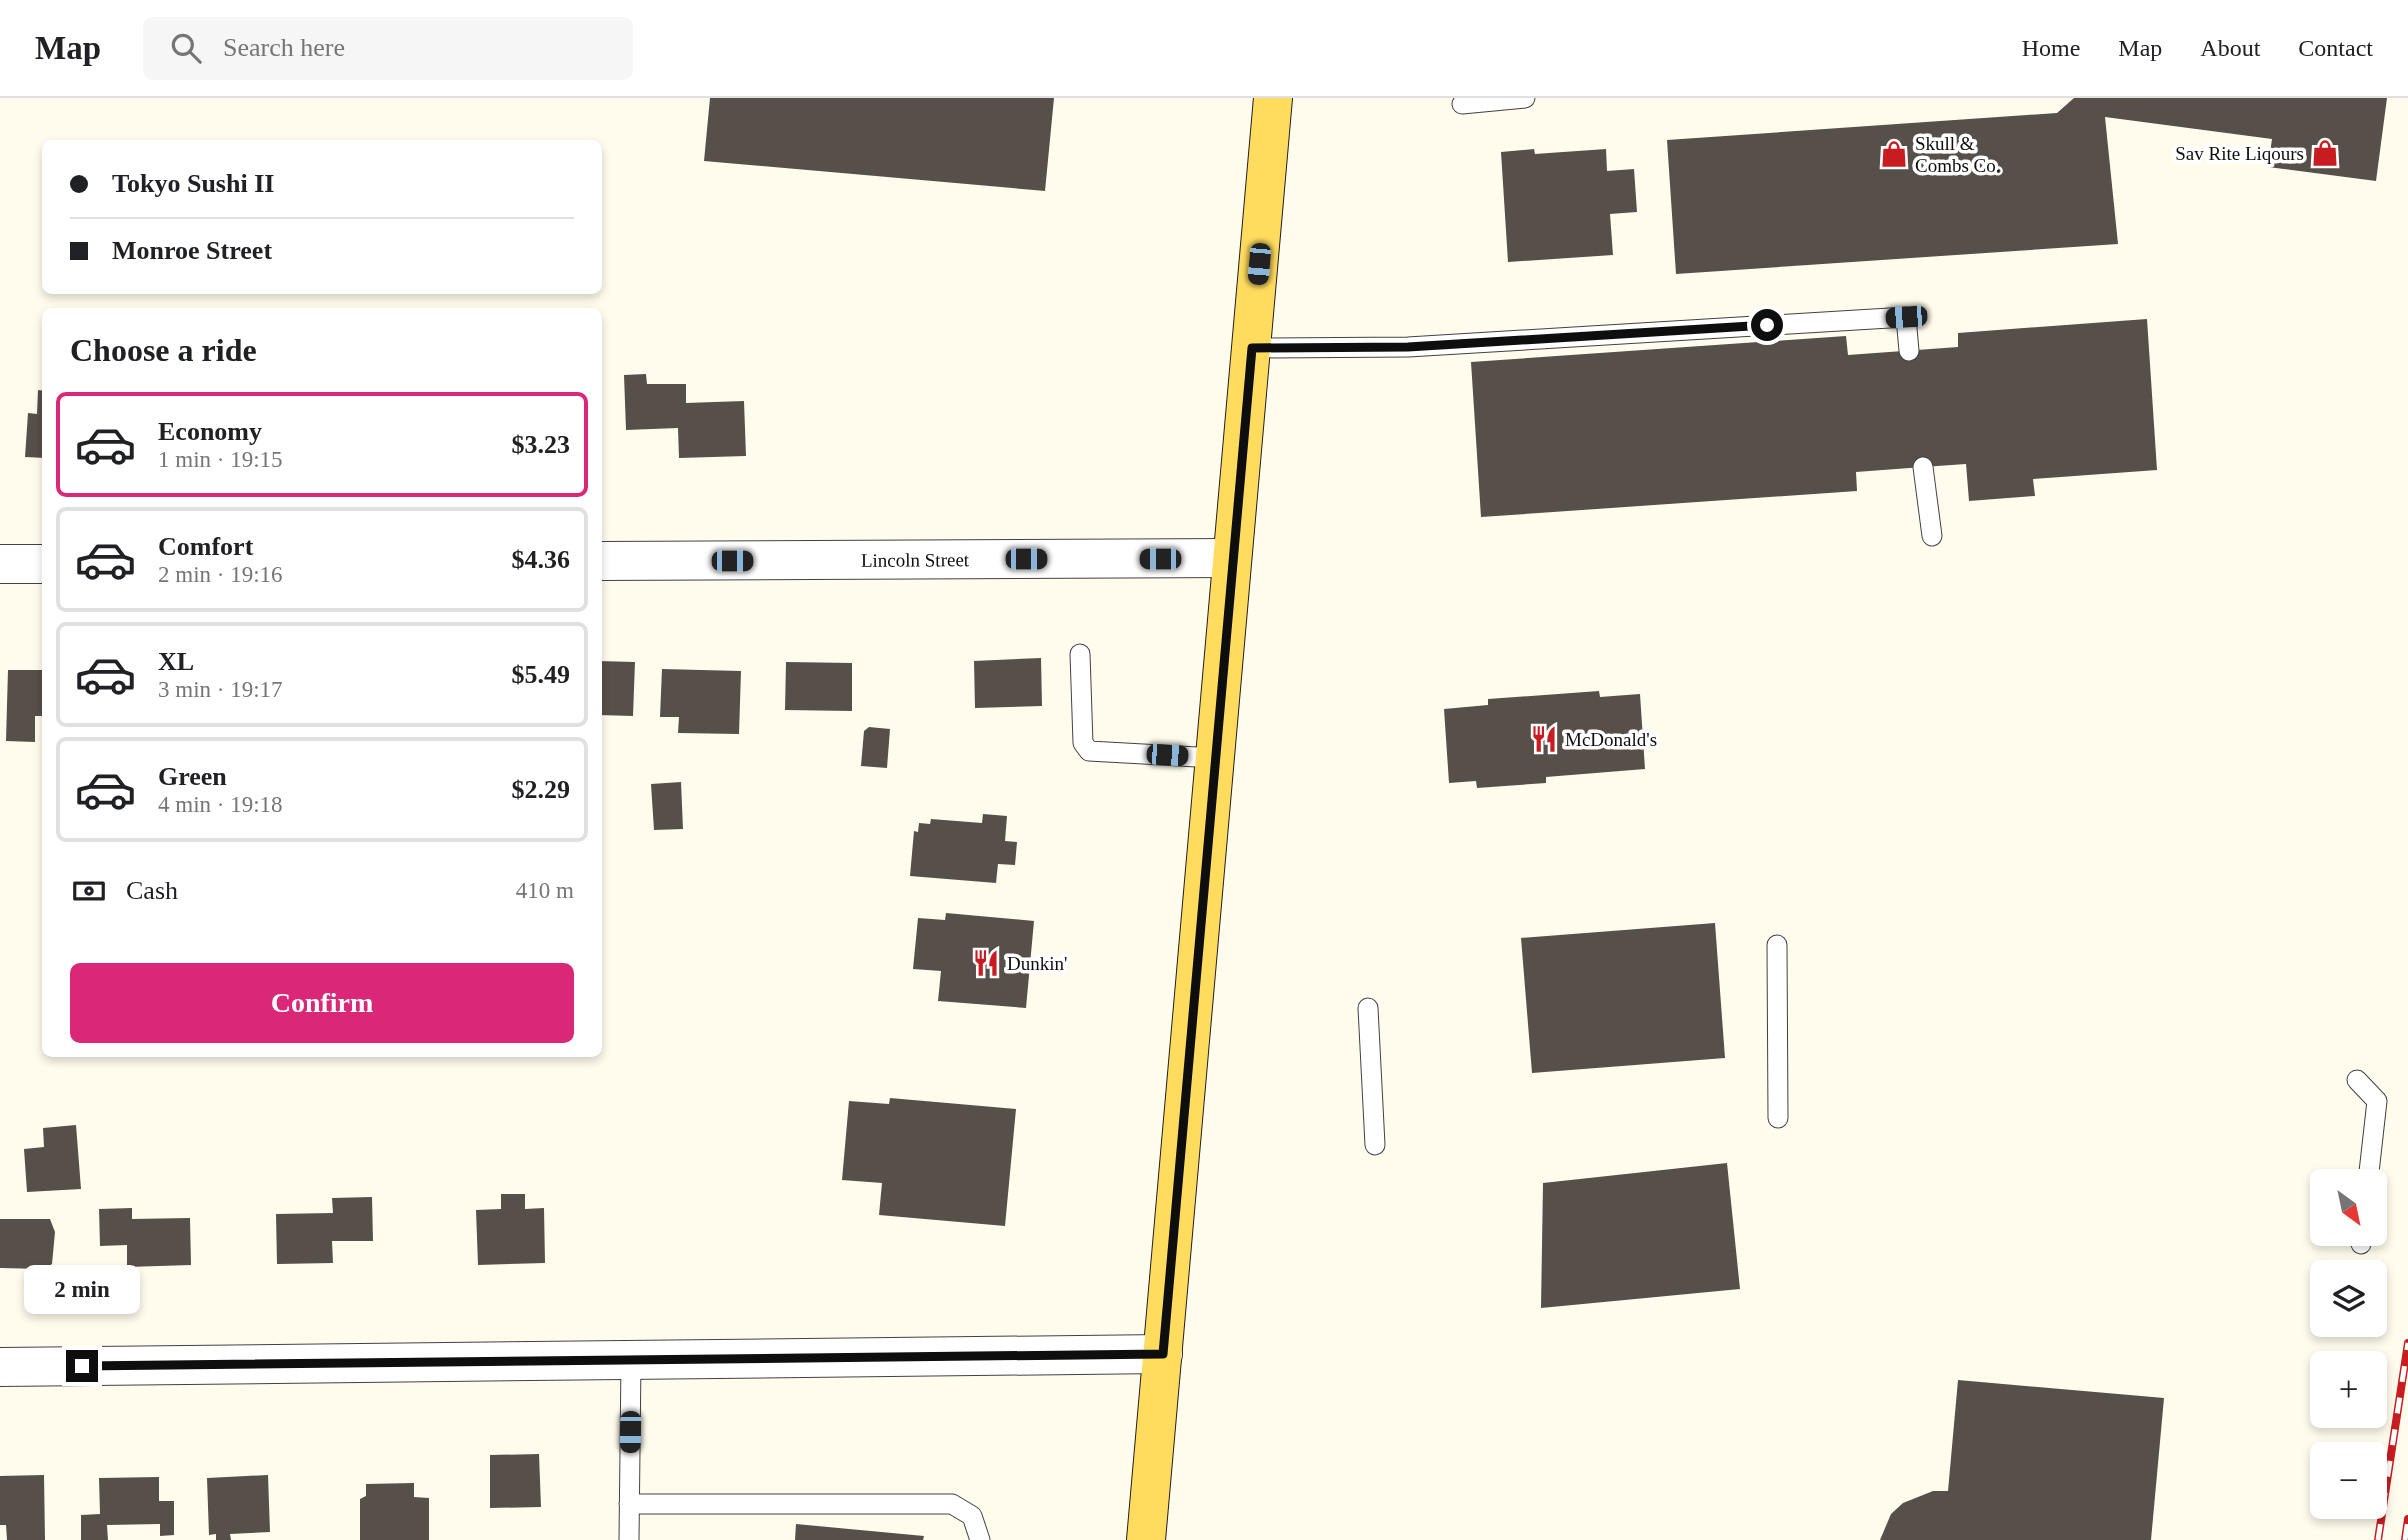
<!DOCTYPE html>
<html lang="en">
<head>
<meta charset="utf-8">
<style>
  body { margin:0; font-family:Georgia,serif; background:#f6f6f6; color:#202124; height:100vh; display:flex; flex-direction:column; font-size:26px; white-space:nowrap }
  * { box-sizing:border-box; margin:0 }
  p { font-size:23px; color:#757577 }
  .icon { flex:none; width:38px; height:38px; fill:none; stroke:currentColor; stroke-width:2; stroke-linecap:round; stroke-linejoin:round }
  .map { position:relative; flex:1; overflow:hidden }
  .drawer { position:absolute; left:42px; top:210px; width:560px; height:749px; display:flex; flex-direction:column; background:#fff; border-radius:10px; box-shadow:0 4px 10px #0003 }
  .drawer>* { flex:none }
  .hud { position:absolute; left:42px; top:42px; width:560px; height:154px; border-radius:10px; box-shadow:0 4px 10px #0003; display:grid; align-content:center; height:154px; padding:0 28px; background:#fff }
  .needle { width:46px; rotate:147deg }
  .fabs { position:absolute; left:2310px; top:1071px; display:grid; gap:14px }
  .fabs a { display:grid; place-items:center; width:77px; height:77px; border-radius:10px; background:#fff; box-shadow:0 4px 10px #0003; font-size:35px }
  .end { position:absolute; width:32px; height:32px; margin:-16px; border:9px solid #0e0e0e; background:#fff; box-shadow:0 0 0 4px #fff }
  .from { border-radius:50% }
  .bubble { position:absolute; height:49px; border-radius:10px; background:#fff; box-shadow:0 4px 10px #0003; font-size:23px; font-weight:800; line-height:49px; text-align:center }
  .car { position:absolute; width:21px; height:42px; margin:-21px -10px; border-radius:9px; box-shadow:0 0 5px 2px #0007; background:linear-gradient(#222 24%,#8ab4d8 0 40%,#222 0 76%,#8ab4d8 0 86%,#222 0) }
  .hud b { display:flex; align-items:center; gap:24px; height:66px; font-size:26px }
  .hud b+b { border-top:2px solid #e0e0e0 }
  .hud i { width:18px; height:18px; background:#202124 }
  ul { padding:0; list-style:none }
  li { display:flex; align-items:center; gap:21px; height:105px; margin:0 14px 10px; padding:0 14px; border:4px solid #e0e0e0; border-radius:10px }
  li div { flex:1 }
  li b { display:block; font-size:26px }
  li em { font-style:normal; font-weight:800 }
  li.active { border-color:#db2777 }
  li>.icon { width:63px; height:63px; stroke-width:1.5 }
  h2 { padding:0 28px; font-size:32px; line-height:84px }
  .pay { display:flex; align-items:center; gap:18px; height:77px; padding:0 28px; font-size:26px }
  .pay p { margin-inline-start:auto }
  .cta { display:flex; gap:14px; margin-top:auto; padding:14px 28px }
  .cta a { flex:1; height:80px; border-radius:10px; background:#db2777; color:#fff; font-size:28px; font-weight:800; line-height:80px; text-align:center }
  header { display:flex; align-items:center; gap:42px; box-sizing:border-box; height:98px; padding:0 35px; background:#fff; border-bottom:2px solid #e0e0e0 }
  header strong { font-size:33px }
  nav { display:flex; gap:38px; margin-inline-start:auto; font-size:24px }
  .search { width:490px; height:63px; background:#f6f6f6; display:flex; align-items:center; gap:18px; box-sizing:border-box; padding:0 24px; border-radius:10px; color:#757577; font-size:26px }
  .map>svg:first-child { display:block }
</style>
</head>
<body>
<header>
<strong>Map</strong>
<div class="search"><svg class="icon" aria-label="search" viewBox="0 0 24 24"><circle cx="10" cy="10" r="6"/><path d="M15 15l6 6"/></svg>Search here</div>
<nav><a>Home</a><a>Map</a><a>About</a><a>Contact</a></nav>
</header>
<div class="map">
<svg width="2408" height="1442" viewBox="0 0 2408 1442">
  <rect width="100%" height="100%" fill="#fffcee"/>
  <!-- building -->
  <path fill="#574f49" d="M 710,0 L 1054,0 L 1045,93 L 704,63 Z
    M 2074,0 L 2387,0 L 2376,83 L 2268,69 L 2272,41 L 2105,19 L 2118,146 L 1676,176 L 1667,42 L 2057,15 Z
    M 1534,51 L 1535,56 L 1606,51 L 1607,73 L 1634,71 L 1637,114 L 1610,116 L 1613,157 L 1508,164 L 1501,54 Z
    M 2147,221 L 2157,372 L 2033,381 L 2035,398 L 1969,403 L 1966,366 L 1923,369 L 1856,374 L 1857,393 L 1481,419 L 1471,264 L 1846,238 L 1848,257 L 1958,249 L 1958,235 Z
    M 646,276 L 647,286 L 686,286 L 686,305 L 744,303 L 746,358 L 679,360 L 678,330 L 626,332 L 624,277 Z
    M 38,292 L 46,293 L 46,360 L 25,359 L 28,315 L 37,316 Z
    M 1041,560 L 1042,608 L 975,610 L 974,563 Z
    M 598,563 L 635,564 L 633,618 L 598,617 Z
    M 786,564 L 852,565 L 852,613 L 785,612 Z
    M 662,571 L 741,573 L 739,636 L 678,635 L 679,619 L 660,619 Z
    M 8,572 L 46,572 L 46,618 L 35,618 L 35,644 L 6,643 Z
    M 1599,593 L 1600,599 L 1640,596 L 1645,671 L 1546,679 L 1546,685 L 1477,690 L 1476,683 L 1449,685 L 1444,611 L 1488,607 L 1488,601 Z
    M 869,629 L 890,631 L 887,670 L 861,668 L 864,633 Z
    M 681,684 L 683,731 L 654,732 L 651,686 Z
    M 983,716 L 1007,718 L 1005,743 L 1017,744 L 1015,767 L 998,766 L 996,785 L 910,778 L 914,733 L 918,734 L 919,725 L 930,726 L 931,721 L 982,725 Z
    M 946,815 L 1034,823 L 1026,910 L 938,903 L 941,873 L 913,871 L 918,820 L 945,822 Z
    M 1715,825 L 1725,960 L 1532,975 L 1521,840 Z
    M 890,1000 L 1016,1011 L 1005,1128 L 879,1117 L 882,1085 L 842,1082 L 849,1003 L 889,1006 Z
    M 76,1027 L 81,1091 L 27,1094 L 24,1051 L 44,1049 L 43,1030 Z
    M 1727,1065 L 1740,1191 L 1541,1210 L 1543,1085 Z
    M 501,1096 L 525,1096 L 525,1111 L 544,1110 L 545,1165 L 478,1167 L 476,1112 L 501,1111 Z
    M 372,1099 L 373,1143 L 332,1143 L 333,1165 L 277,1166 L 276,1116 L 333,1115 L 332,1100 Z
    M 132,1110 L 132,1121 L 190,1120 L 191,1167 L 127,1169 L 127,1147 L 100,1148 L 99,1111 Z
    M 0,1121 L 50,1121 L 55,1134 L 52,1166 L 44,1171 L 0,1170 Z
    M 1958,1282 L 2164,1300 L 2151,1442 L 1880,1442 L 1891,1416 L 1903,1405 L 1933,1393 L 1948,1393 Z
    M 539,1356 L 541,1409 L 490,1410 L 490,1357 Z
    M 44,1377 L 45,1442 L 7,1442 L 6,1427 L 0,1427 L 0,1378 Z
    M 268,1377 L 270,1434 L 230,1436 L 231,1442 L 216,1442 L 216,1436 L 209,1437 L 207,1380 Z
    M 159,1379 L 159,1403 L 174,1403 L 174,1437 L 160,1438 L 160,1426 L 107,1427 L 108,1442 L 81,1442 L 81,1417 L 100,1416 L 99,1380 Z
    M 414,1385 L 414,1399 L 429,1400 L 429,1442 L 360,1442 L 360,1401 L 366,1398 L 366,1386 Z
    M 796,1426 L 924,1438 L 923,1442 L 795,1442 Z"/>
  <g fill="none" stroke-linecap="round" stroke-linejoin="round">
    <defs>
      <path id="service" d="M 1462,6 L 1525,0
        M 1252,250 L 1408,249 L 1906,219 L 1909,253
        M 1923,369 L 1932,438
        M 1080,556 L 1083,645 L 1089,653 L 1215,660
        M 1777,847 L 1778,1020
        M 1368,910 L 1375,1047
        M 2357,982 L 2377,1003 L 2368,1083
        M 2361,1146 L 2362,1136
        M 629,1406 L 952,1406 L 972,1418 L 980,1442
        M 629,1442 L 631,1262"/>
      <g id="minor">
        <path id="s1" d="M 598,463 L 1232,460"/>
        <path d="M 0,466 L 46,466"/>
        <path d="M 0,1269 L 1163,1256"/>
      </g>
      <path id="primary" d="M 1146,1442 L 1273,0"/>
    </defs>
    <!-- service casing -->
    <use href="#service" stroke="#414141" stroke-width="21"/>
    <!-- minor casing -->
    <use href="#minor" stroke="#414141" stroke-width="40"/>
    <!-- primary casing -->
    <use href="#primary" stroke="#1f1f1f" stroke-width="40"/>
    <!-- service -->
    <use href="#service" stroke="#fff" stroke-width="19"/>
    <!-- minor -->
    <use href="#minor" stroke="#fff" stroke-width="38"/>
    <!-- primary -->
    <use href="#primary" stroke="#ffdb5e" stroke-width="38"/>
    <defs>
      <path id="rail" d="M 2378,1442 L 2408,1245
        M 2405,1442 L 2408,1421"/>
    </defs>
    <!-- rail casing -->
    <use href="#rail" stroke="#c81c21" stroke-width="8"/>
    <!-- rail -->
    <use href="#rail" stroke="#fff" stroke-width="5" stroke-dasharray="16" stroke-linecap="butt"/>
  </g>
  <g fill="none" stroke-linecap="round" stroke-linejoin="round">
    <!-- route -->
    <path stroke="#0e0e0e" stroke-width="9" d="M 82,1268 L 1163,1256 L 1252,250 L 1408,249 L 1767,227"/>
  </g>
  <!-- icons -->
  <defs>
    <symbol id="shop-bare" viewBox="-9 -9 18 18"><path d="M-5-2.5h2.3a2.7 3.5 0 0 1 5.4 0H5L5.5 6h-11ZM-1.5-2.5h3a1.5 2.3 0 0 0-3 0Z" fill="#c81c21" stroke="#fff" stroke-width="2.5" paint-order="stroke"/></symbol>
    <symbol id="restaurant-bare" viewBox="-9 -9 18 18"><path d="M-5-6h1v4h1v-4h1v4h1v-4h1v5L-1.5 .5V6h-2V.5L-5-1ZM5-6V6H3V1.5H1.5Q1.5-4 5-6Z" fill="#c81c21" stroke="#fff" stroke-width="2.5" paint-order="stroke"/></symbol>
  </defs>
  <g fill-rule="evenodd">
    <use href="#shop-bare" x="2306" y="36" width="38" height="38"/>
    <use href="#shop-bare" x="1875" y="37" width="38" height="38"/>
    <use href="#restaurant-bare" x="1525" y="622" width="38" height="38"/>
    <use href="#restaurant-bare" x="967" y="846" width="38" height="38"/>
  </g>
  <g text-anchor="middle" stroke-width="7" stroke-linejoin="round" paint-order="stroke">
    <!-- poi labels -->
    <g font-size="19" fill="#0e0e0e" stroke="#fff" text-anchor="start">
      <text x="1915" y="52">Skull &amp;<tspan x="1915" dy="22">Combs Co.</tspan></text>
      <text x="2304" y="62" text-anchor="end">Sav Rite Liqours</text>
      <text x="1565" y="648">McDonald's</text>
      <text x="1007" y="872">Dunkin'</text>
    </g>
    <!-- street labels -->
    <g font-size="19" fill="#0e0e0e" stroke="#fff">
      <text dy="7" stroke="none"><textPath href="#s1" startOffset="317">Lincoln Street</textPath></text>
    </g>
  </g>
</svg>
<div class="fabs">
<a><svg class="needle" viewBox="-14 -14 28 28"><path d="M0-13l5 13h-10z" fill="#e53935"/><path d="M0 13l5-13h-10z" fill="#757577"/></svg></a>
<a><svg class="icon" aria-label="layers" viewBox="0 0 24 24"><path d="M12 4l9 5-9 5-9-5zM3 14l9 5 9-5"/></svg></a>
<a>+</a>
<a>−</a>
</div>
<i class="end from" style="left:1767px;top:227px"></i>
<i class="end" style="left:82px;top:1268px"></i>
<div class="bubble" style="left:24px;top:1167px;width:116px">2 min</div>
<i class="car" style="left:1259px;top:166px;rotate:185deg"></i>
<i class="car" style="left:1906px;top:219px;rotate:266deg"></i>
<i class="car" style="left:1026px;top:461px;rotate:90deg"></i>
<i class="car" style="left:1160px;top:461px;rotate:270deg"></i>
<i class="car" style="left:732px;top:463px;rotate:90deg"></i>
<i class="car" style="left:1167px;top:657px;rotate:93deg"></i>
<i class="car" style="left:630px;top:1334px;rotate:181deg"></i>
<div class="hud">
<b><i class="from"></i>Tokyo Sushi II</b>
<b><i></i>Monroe Street</b>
</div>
<section class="drawer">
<h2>Choose a ride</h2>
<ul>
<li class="active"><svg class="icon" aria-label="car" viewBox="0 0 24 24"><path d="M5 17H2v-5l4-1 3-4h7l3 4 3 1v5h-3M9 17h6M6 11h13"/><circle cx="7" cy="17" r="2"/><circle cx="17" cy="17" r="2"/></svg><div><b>Economy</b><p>1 min · 19:15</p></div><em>$3.23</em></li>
<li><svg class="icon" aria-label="car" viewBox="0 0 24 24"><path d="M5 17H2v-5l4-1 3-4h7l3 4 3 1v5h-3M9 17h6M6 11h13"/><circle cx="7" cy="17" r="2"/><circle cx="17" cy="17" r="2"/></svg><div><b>Comfort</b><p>2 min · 19:16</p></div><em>$4.36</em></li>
<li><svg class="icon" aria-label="car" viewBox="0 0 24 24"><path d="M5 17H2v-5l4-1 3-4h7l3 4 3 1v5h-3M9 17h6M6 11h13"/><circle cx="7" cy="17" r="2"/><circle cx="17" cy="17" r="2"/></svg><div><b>XL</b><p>3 min · 19:17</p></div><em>$5.49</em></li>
<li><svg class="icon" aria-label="car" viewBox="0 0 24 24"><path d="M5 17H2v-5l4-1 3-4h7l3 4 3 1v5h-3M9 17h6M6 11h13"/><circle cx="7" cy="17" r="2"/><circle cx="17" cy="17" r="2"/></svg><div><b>Green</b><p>4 min · 19:18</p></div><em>$2.29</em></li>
</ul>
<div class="pay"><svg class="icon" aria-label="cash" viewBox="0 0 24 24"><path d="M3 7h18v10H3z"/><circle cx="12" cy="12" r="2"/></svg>Cash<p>410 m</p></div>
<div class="cta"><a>Confirm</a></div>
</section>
</div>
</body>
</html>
